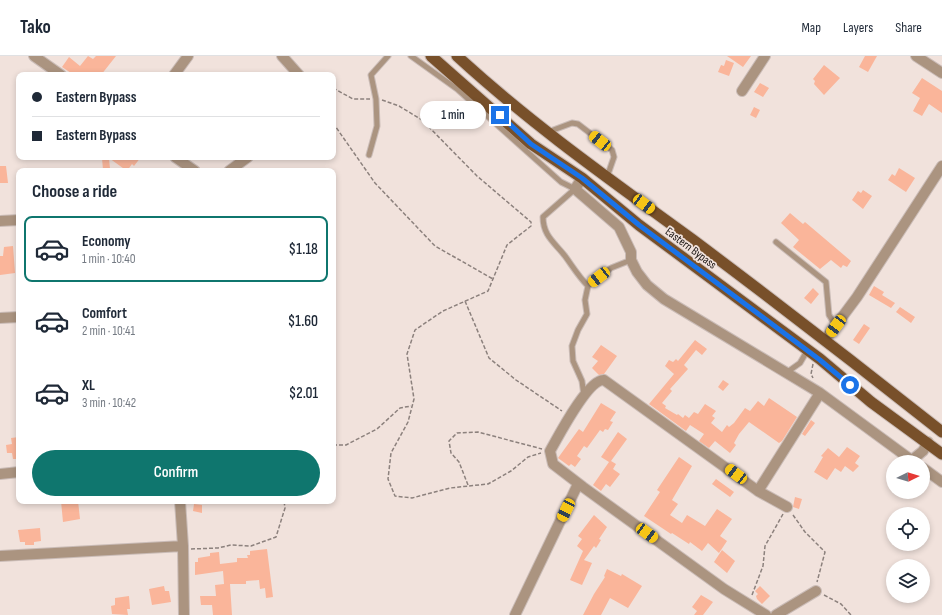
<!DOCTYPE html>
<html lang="en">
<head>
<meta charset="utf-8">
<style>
  body { margin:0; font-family:"Sofia Sans Condensed",sans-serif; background:#f6f6f7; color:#1f2937; height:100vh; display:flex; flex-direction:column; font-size:15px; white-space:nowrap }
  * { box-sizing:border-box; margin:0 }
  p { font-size:13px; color:#747a83 }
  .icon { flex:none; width:22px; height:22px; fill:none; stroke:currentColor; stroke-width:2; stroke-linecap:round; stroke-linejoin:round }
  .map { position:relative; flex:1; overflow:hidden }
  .drawer { position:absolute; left:16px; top:112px; width:320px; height:336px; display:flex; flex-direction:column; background:#fff; border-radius:8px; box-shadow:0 2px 6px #0003 }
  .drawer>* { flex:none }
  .hud { position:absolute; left:16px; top:16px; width:320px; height:88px; border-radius:8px; box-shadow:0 2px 6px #0003; display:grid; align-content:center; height:88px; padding:0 16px; background:#fff }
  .needle { width:26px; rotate:85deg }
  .buttons { position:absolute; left:886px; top:399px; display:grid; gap:8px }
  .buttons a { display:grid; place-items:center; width:44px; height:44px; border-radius:50%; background:#fff; box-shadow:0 2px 6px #0003; font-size:20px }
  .end { position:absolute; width:18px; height:18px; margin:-9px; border:5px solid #1a73e8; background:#fff; box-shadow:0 0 0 2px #fff }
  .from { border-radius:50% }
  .bubble { position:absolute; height:28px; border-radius:14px; background:#fff; box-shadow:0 2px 6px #0003; font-size:13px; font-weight:600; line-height:28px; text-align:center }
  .car { position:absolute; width:12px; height:24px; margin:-12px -6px; border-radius:5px; box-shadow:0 0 3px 1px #0007; background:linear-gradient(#f5c518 24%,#345 0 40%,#f5c518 0 76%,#345 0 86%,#f5c518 0) }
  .hud b { display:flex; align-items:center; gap:14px; height:38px; font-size:15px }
  .hud b+b { border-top:1px solid #e0e1e3 }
  .hud i { width:10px; height:10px; background:#1f2937 }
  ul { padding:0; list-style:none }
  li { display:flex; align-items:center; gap:12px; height:66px; margin:0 8px 6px; padding:0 8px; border:2px solid transparent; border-radius:8px }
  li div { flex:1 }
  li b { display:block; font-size:15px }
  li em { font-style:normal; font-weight:600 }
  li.on { border-color:#0f766e }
  li>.icon { width:36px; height:36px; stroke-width:1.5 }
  h2 { padding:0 16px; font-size:18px; line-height:48px }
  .primary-button { display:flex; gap:8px; margin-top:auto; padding:8px 16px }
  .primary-button a { flex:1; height:46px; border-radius:24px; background:#0f766e; color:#fff; font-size:16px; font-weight:600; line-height:46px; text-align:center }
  header { display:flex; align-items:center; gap:24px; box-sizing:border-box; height:56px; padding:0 20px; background:#fff; border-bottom:1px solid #e0e1e3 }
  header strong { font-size:19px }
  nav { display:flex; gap:22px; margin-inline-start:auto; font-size:14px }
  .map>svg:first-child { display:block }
</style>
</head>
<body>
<header>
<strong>Tako</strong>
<nav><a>Map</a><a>Layers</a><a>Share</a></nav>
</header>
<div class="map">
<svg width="942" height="559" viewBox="0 0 942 559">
  <rect width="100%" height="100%" fill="#f1e2dc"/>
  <!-- building -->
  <path fill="#fab59a" d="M 88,0 L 93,3 L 96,0 L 116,0 L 101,19 L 74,19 L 62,11 L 69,1 L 80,10 Z
    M 727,0 L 751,0 L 743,11 Z
    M 865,0 L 877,0 L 868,16 L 859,11 Z
    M 726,4 L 734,7 L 729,20 L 718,16 L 721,9 L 724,10 Z
    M 824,9 L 840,22 L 824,39 L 814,28 L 815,25 L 813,23 Z
    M 922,22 L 942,35 L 942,57 L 929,48 L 922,60 L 913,55 L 920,42 L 912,37 Z
    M 760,27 L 769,32 L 763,41 L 754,36 Z
    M 754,51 L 760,54 L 756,62 L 750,59 Z
    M 107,101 L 141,101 L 134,110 L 132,108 L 127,115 L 109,102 L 110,113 L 103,114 L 102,102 Z
    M 0,110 L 6,110 L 8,127 L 0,127 Z
    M 899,112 L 915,122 L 906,136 L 888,124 L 892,118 L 895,120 Z
    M 863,134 L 872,140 L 863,153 L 852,144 L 858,135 L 861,137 Z
    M 790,157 L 803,168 L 805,166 L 851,205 L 847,211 L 843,209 L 841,212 L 831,204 L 820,213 L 793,191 L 799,184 L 781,167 Z
    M 13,190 L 15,217 L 0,219 L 0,200 L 3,200 L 4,191 Z
    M 874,230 L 884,236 L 882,239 L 895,247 L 891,252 L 869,239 Z
    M 813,232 L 819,238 L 811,248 L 804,242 Z
    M 900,251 L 915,261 L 911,267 L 896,256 Z
    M 864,268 L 870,272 L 859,288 L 853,284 Z
    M 695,284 L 707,293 L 702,299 L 696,294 L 684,309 L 688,313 L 670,333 L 672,335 L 662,347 L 666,350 L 665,352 L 677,359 L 678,358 L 683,362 L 685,359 L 689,362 L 694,356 L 698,358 L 705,348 L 716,355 L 712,360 L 715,362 L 711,367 L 722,376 L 727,369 L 729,371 L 734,367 L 745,352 L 750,355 L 758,345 L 764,350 L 769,342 L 797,361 L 782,385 L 779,387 L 749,366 L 739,378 L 734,387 L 736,389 L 730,397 L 715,385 L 709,392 L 699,385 L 704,378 L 690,369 L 686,375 L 649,348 L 674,318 L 665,310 L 669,304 L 673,306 L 676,303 L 678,305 Z
    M 601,289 L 617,300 L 604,318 L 599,319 L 592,312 L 598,305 L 592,301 Z
    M 723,324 L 729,328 L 723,335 L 718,331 Z
    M 601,347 L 616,356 L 610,365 L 613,366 L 608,374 L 605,373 L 603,376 L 600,374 L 587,392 L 584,390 L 577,400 L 581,403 L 575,411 L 571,408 L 569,410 L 558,402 L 579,373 L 583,376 Z
    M 811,364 L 815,367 L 805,380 L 802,378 Z
    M 618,376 L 627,383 L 611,405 L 616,408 L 613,413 L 620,418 L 610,431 L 606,428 L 601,435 L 593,429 L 609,406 L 601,401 Z
    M 19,381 L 19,403 L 13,403 L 12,397 L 7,397 L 6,389 L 12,388 L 11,382 Z
    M 847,391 L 860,400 L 855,407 L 859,410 L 853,416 L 845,410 L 841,416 L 835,412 L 827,424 L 814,416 L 823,401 L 821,400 L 828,392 L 839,401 Z
    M 679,401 L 692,410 L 672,444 L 678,448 L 670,459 L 682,467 L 687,459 L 705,470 L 717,453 L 732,463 L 720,480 L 727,485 L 719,497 L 708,487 L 702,495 L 690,486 L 689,488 L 672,477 L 671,478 L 644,460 L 660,436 L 657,434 Z
    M 716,423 L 734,436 L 730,441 L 712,428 Z
    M 795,441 L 802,443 L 799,453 L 793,451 Z
    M 61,445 L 78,445 L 80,463 L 63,466 Z
    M 194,448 L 202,449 L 202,457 L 193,455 Z
    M 594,459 L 607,471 L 599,483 L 601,484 L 596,492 L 594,490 L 584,504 L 592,507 L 582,529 L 570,524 L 583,495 L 577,490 L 582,483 L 578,480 Z
    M 40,472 L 41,485 L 34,486 L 34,489 L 25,489 L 25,486 L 20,486 L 18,474 Z
    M 267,493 L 273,541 L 266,542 L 265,532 L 260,533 L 259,524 L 246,525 L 246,528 L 230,528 L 232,559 L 213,559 L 212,549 L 201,549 L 200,540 L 216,540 L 215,529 L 224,528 L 223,515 L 195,519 L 195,506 L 198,506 L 198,502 L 210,500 L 210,497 L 219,496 L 220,508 L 237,506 L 237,502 L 248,502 L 247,499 L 250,499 L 250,495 Z
    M 722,494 L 735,505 L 727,517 L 714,506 Z
    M 607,513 L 621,520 L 622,518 L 642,530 L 628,552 L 610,542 L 601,559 L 583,559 L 594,538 L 605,521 L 604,520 Z
    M 164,530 L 165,535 L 169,535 L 171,546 L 152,549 L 149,533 Z
    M 760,530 L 770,540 L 762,548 L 757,543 L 756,540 L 758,538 L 755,535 Z
    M 701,539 L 713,546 L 703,559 L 694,559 L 697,555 L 692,551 Z
    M 129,540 L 130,553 L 127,553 L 128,559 L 112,558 L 111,550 L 115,549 L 115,542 Z"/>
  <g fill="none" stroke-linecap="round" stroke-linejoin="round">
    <defs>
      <path id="service" d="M 411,0 L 457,33 L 561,126 L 575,133 L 543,161 C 543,180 555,187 565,200 C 573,211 579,221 588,230 L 611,212 L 631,204
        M 548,76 L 572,67 L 578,68 L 612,94 L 614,101 L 607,121
        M 369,99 L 377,70 L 376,43 L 371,19 L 388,0
        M 776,186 L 826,226 L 829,259 L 836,270
        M 786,317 L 800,307 L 807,295
        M 584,340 L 582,325 L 573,305 L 572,290 L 578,274 L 587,258 L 585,244 L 588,230"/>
      <path id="minor" d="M 34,0 L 61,19
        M 282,0 L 299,19
        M 916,0 L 942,17
        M 174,19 L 188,0
        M 742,35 L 765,0
        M 175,101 L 195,115
        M 229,115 L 248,101
        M 582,122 L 575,133 L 619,171 L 631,196 L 631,204 L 637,216 L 647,229 L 664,243 L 820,337 L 914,406
        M 0,165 L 19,164
        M 0,262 L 19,261
        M 825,284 L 857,241 L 942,110
        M 912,404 L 923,395 L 928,386
        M 923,412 L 942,426
        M 0,418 L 19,416
        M 758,435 L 787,451
        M 180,445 L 183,490 L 184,559
        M 0,500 L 183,490
        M 515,559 L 578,428
        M 766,559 L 724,533 L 583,431 L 553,408 L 550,395 C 558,381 588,323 604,324 L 758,435 L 820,337
        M 776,559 L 816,535"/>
      <path id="primary" d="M 431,0 L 531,88 L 582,122 L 639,169 L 820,303 L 871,346 L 942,398
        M 457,0 C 531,68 612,125 693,184 C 777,247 860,311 942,376"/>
    </defs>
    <!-- service casing -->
    <use href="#service" stroke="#cabcb7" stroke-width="7"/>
    <!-- minor casing -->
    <use href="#minor" stroke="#cabcb7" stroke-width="12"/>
    <!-- primary casing -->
    <use href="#primary" stroke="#cabcb7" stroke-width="13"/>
    <!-- path -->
    <path stroke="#8c817d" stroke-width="1.5" stroke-dasharray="4 2" stroke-linecap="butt" d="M 333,32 L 353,43 L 370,43
      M 382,44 L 399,50 L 422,64 L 477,120 L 531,166 L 531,170 L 507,189 L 488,235 L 443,255 L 415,274 L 407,298 L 414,343 L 408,366 L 391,397 L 388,423 L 395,440 L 412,442 L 450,432 L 488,428 L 511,415 L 528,401 L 541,397
      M 333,67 L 375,127 L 435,190 L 493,223
      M 465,245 L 489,302 L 516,324 L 562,355
      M 813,308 L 811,318 L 813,322
      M 333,389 L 346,389 L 377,373 L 400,352 L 411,350
      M 468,429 L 459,406 L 451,397 L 449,385 L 457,377 L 478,376 L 542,393
      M 793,459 L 805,476 L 825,496 L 817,526
      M 191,493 L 218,492 L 231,489 L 251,490 L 276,481 L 285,452 L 284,445
      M 752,539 L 763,510 L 765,490 L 783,458
      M 824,539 L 841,548 L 851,559"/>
    <!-- service -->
    <use href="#service" stroke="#ab9480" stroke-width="5"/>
    <!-- minor -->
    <use href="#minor" stroke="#ab9480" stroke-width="10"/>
    <!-- primary -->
    <use href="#primary" stroke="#78502a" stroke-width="11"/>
  </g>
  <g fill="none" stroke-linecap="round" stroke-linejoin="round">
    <!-- route -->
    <path stroke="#1a73e8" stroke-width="5" d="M 500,59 L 531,88 L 582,122 L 639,169 L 820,304 L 850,329"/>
  </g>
  <g text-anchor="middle" stroke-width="3.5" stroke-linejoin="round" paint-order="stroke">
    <!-- street labels -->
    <g font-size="12" fill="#16110f" stroke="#f1e2dc">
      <text transform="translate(691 192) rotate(37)" y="4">Eastern Bypass</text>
    </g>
  </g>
</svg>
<div class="buttons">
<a><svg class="needle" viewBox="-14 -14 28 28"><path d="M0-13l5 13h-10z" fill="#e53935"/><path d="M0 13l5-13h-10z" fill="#747a83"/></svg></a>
<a><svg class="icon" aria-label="locate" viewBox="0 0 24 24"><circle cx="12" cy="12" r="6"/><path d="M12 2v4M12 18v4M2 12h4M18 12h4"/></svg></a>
<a><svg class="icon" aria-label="layers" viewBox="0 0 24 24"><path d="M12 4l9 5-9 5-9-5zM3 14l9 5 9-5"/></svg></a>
</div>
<i class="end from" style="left:850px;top:329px"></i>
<i class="end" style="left:500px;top:59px"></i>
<div class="bubble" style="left:420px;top:45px;width:66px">1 min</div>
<i class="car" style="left:600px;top:85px;rotate:308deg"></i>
<i class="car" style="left:644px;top:148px;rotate:126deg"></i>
<i class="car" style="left:599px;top:221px;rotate:232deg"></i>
<i class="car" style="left:836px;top:270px;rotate:217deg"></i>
<i class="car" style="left:736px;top:418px;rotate:307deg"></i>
<i class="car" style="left:566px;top:454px;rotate:206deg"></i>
<i class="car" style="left:647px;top:477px;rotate:126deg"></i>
<div class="hud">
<b><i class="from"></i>Eastern Bypass</b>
<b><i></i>Eastern Bypass</b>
</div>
<section class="drawer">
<h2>Choose a ride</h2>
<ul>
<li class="on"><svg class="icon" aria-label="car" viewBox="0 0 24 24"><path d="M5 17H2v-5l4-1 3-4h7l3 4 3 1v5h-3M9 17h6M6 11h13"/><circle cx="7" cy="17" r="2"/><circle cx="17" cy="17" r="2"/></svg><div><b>Economy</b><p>1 min · 10:40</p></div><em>$1.18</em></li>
<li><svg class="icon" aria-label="car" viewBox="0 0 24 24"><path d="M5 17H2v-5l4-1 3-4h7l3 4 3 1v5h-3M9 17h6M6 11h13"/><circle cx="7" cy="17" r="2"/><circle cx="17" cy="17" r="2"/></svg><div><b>Comfort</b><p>2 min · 10:41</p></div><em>$1.60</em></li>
<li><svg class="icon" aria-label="car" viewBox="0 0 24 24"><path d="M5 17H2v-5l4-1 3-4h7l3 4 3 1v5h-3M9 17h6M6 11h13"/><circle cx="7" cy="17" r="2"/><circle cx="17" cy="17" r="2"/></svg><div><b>XL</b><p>3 min · 10:42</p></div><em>$2.01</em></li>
</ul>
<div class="primary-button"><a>Confirm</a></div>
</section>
</div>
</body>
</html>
